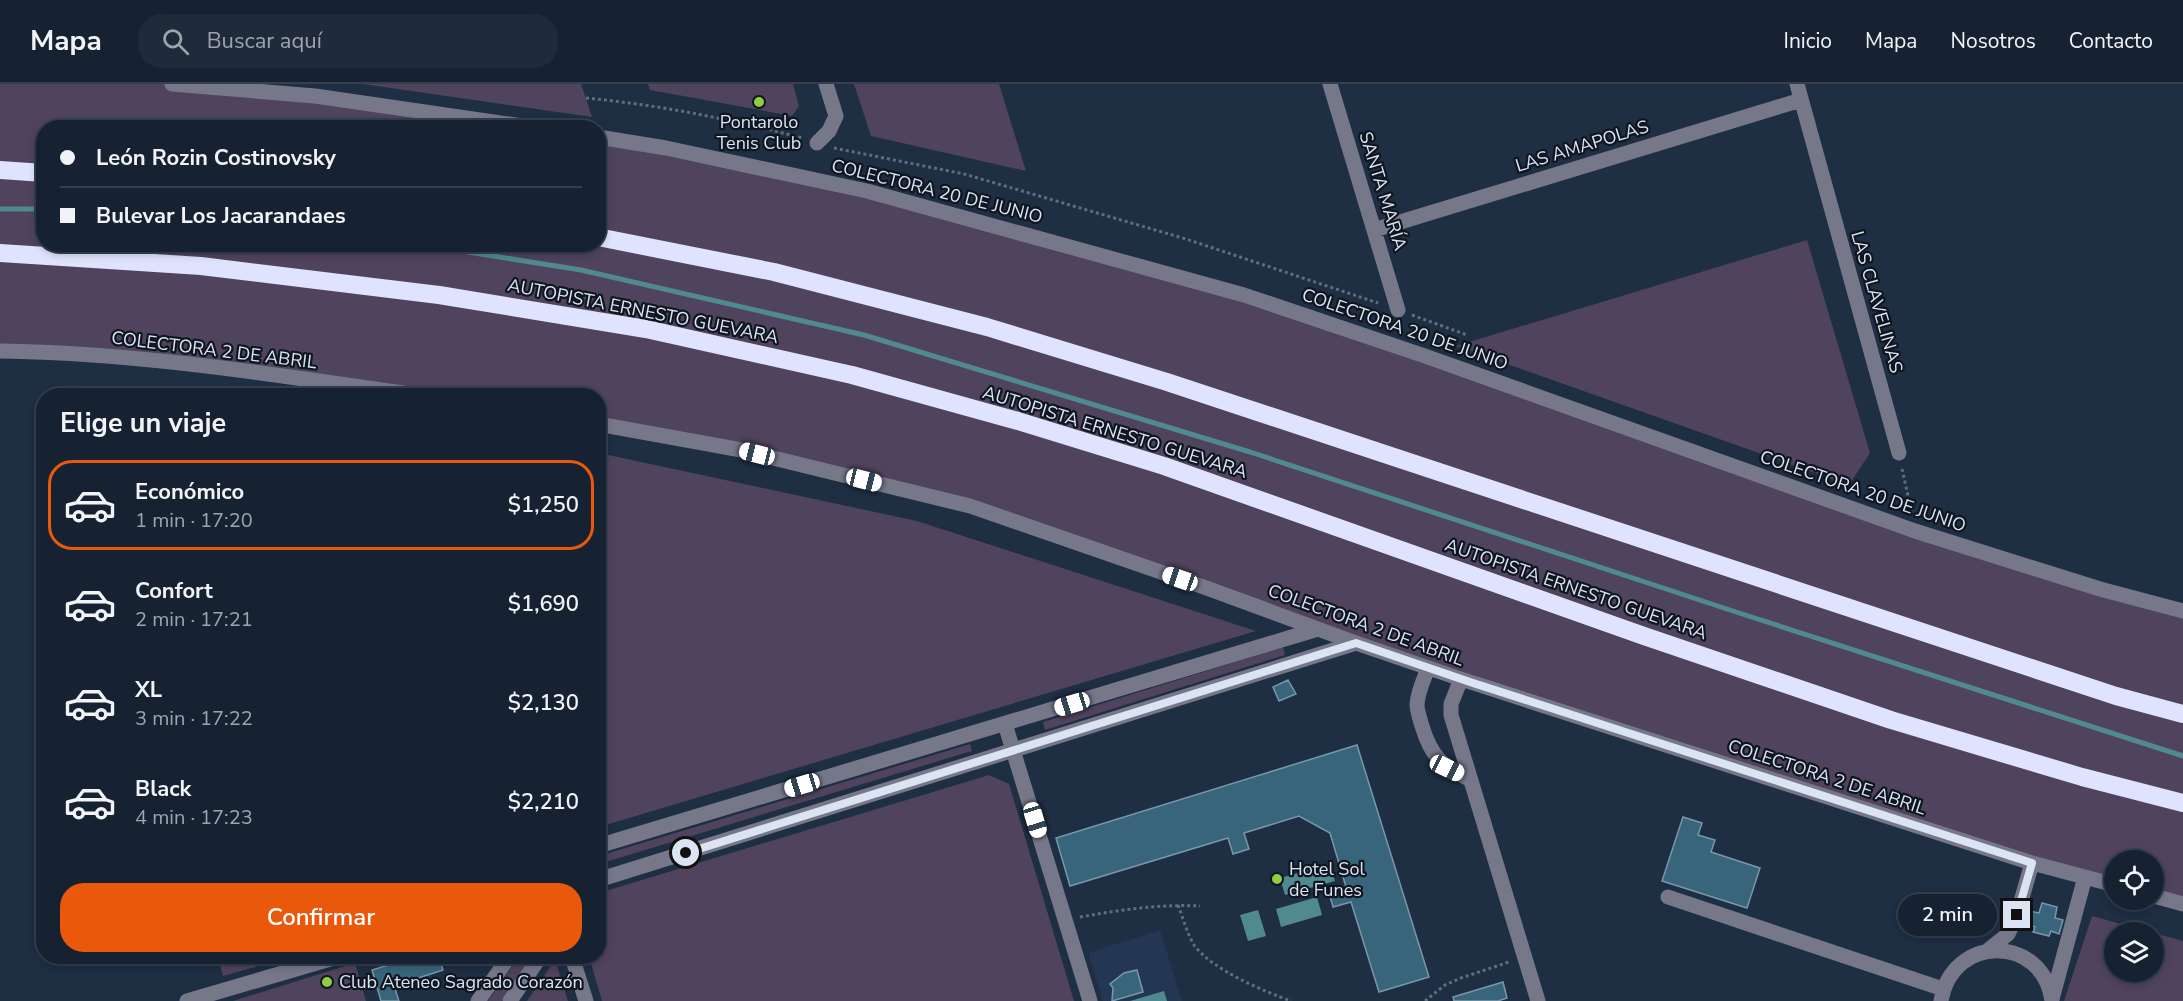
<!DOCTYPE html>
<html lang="es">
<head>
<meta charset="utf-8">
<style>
  body { margin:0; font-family:"Nunito Sans",sans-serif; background:#1f2a3a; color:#f1f3f6; height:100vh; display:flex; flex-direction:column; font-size:22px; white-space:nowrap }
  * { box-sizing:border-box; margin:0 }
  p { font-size:20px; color:#9ea4ac }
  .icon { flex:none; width:33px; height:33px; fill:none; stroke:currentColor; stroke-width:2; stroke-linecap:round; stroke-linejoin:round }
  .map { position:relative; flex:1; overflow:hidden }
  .side { position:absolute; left:36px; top:304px; width:570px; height:576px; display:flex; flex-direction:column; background:#162232; border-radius:24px; box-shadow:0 3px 9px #0003,0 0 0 2px #353f4d }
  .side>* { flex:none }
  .hud { position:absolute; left:36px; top:36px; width:570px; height:132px; border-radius:24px; box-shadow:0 3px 9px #0003,0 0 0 2px #353f4d; display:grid; align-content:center; height:132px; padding:0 24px; background:#162232 }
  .buttons { position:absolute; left:2104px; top:766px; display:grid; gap:12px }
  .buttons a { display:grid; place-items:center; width:60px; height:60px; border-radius:50%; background:#162232; box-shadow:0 3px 9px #0003,0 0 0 2px #353f4d; font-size:30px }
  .end { position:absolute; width:27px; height:27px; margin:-14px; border:8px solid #dae4f2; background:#111; box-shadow:0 0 0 3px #111 }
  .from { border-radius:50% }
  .bubble { position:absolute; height:42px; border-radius:21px; background:#162232; box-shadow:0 3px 9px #0003,0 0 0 2px #353f4d; font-size:20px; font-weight:600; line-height:42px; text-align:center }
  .car { position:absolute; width:18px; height:36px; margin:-18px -9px; border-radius:8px; box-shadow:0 0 4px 2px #0007; background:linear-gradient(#fff 24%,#345 0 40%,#fff 0 76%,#345 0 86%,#fff 0) }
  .hud b { display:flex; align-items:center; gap:21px; height:57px; font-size:22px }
  .hud b+b { border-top:2px solid #353f4d }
  .hud i { width:15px; height:15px; background:#f1f3f6 }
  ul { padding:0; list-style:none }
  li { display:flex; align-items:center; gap:18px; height:90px; margin:0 12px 9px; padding:0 12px; border:3px solid transparent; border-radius:24px }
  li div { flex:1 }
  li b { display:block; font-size:22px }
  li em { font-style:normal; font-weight:600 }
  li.current { border-color:#ea580c }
  li>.icon { width:54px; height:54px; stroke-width:1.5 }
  h2 { padding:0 24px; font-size:27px; line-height:72px }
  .action { display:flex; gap:12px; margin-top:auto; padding:12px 24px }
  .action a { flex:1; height:69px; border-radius:24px; background:#ea580c; color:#fff; font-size:24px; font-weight:600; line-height:69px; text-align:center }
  header { display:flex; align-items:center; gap:36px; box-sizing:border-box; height:84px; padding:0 30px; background:#162232; border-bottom:2px solid #353f4d }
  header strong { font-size:28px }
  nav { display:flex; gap:33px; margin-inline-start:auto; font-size:21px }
  .search { width:420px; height:54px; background:#1f2a3a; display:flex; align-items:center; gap:15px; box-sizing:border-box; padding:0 21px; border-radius:24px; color:#9ea4ac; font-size:22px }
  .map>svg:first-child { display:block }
</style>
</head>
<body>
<header>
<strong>Mapa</strong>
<div class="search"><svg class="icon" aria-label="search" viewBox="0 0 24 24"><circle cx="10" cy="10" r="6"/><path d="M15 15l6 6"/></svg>Buscar aquí</div>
<nav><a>Inicio</a><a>Mapa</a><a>Nosotros</a><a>Contacto</a></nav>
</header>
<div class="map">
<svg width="2183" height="917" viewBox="0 0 2183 917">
  <rect width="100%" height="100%" fill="#1e2e43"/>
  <!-- built -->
  <path fill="#233752" d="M 73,301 L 216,312 L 53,312 L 50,304 Z
    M 1160,846 L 1182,917 L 1103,917 L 1088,869 Z"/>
  <!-- green -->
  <path fill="#4f435d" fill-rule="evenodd" d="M 0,0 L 172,0 L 536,43 L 44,44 L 44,160 L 598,160 L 599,53 L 755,83 L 1244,211 L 1915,447 L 2183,527 L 2183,820 L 2154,812 L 2154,777 L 2115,777 L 2115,801 L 2032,779 L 970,422 L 599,340 L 598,312 L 423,312 L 0,267 Z
    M 363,0 L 581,0 L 592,33 Z
    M 648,0 L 793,0 L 799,22 L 792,32 L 650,6 Z
    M 854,0 L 999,0 L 1026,87 L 871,52 Z
    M 1807,156 L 1870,369 L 1849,401 L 1456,262 Z
    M 599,369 L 917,437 L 1256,547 L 599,743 Z
    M 1283,563 L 1285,571 L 1045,646 L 1043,638 Z
    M 970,660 L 972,667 L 599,780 L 599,772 Z
    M 989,691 L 1009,700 L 1074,917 L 602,917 L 589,873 L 598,873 L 599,809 Z
    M 2092,832 L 2183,857 L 2183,917 L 2064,917 ZM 2115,849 L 2154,849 L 2154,888 L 2115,888 Z
    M 218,873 L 290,873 L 223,892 Z
    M 519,873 L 532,873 L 502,917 L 488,917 Z
    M 555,876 L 568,917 L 527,917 Z
    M 355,879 L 366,917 L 233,917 Z"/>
  <!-- water -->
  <path fill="#50898f" d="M 1330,780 L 1335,797 L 1285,811 L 1280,794 Z
    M 1317,813 L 1322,831 L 1281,843 L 1276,825 Z
    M 1258,826 L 1266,852 L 1248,857 L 1240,831 Z
    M 1164,907 L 1167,917 L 1130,917 Z"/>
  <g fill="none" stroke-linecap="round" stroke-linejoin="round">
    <!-- stream -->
    <path stroke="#50898f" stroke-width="5" d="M 0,125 L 44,125
      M 418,160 L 581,186 L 864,251 L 1250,368 L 1736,528 L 2183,672"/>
  </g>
  <!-- building -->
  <path fill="#38657b" stroke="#7898a9" stroke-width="1.5" d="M 1288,596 L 1296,610 L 1279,617 L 1273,603 Z
    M 1357,661 L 1429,893 L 1379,908 L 1351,818 L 1333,823 L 1329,809 L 1346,803 L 1330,749 L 1299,732 L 1244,749 L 1249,765 L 1233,770 L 1228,754 L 1070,802 L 1056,754 Z
    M 1683,733 L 1702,739 L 1698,751 L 1715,756 L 1711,768 L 1760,784 L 1747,824 L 1662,797 Z
    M 2042,819 L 2057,823 L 2055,834 L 2063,836 L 2059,850 L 2051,847 L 2049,852 L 2033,848 L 2035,843 L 2025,840 L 2029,827 L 2039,829 Z
    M 414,873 L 439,873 L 443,886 L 394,902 L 399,917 L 381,917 L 372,886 Z
    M 1137,886 L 1143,908 L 1112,917 L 1113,904 L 1110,900 L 1124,889 Z
    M 1503,898 L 1507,914 L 1498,917 L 1454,917 L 1453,913 Z"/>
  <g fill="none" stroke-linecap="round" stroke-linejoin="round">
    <!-- path -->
    <path stroke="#5f6d7f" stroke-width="3" stroke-dasharray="3 3" stroke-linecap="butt" d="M 586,14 C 659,21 730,35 802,54
      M 834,64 L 964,90 L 1186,155 L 1378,219
      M 1412,231 L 1467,251
      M 1902,385 L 1912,429
      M 1178,821 C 1183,834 1187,849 1194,861 C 1211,885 1263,907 1291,917
      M 1080,833 C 1120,826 1159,820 1200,822
      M 1425,917 L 1445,901 L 1461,894 L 1509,878"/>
    <!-- minor -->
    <path stroke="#76788a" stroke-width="15" d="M 172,0 L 315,12 L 536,44
      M 1330,0 L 1398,226
      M 1797,0 L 1899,369
      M 598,53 L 666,64 L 867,107 L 1244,211 L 1425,272 L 1915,447 L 2100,505 L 2183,527
      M 817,59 L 829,47 L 836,32 L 826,0
      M 1374,146 L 1801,16
      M 0,267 C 142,269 283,292 423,312
      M 598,340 L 736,365 L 970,422 L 1201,502 L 1356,559 L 1461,595 L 2032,779 L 2115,801
      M 1428,584 C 1424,595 1418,607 1417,620 C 1417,627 1420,635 1422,642 C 1431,672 1441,681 1469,695
      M 1461,595 L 1451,620 L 1451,631 L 1538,917
      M 1005,640 L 1090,917
      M 598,762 L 1318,545
      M 598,796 L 1356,559
      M 2154,812 L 2183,820
      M 1668,813 L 1943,905
      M 1987,867 L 2008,850 L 2017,831 L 2032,779
      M 572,873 L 586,917
      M 2052,915 L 2085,793
      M 187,917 L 337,873
      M 478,917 L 509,873
      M 510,917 L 540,873
      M 1941,917 C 1952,850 2043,850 2052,917"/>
    <!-- highway -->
    <path stroke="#dfe3fd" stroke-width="18" d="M 0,86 L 44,89
      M 598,153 L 774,188 L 987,243 L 1167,298 L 2116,612 L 2183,630
      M 0,169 L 201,182 L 439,211 L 646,245 L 852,291 L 1018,337 L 1164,382 L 1644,552 L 1891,636 L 2082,693 L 2183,719"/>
  </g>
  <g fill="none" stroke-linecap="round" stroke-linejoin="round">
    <!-- route -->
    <path stroke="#dae4f2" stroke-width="8" d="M 686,769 L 1356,559 L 1473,599 L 2032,779 L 2017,831"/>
  </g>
  <!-- markers -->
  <g fill="#91cd40" stroke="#0f1620" stroke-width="2">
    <circle cx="759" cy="18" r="6"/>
    <circle cx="1277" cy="795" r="6"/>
    <circle cx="327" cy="898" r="6"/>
  </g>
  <g text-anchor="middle" stroke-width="4.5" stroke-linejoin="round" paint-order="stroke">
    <!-- poi labels -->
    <g font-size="18" fill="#dae4f2" stroke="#0f1620" text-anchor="start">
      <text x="759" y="44" text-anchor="middle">Pontarolo<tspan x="759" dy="21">Tenis Club</tspan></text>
      <text x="1289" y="791">Hotel Sol<tspan x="1289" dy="21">de Funes</tspan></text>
      <text x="339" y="904">Club Ateneo Sagrado Corazón</text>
    </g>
    <!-- street labels -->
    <g font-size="18" fill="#dae4f2" stroke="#0f1620">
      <text transform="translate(1582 62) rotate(-17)" y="6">LAS AMAPOLAS</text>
      <text transform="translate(937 107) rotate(14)" y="6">COLECTORA 20 DE JUNIO</text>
      <text transform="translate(1383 107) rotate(73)" y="6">SANTA MARÍA</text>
      <text transform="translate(1877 218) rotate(74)" y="6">LAS CLAVELINAS</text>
      <text transform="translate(643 227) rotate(11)" y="6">AUTOPISTA ERNESTO GUEVARA</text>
      <text transform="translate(1405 245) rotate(19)" y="6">COLECTORA 20 DE JUNIO</text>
      <text transform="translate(214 266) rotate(7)" y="6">COLECTORA 2 DE ABRIL</text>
      <text transform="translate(1115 348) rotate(17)" y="6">AUTOPISTA ERNESTO GUEVARA</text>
      <text transform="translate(1863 407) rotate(19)" y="6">COLECTORA 20 DE JUNIO</text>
      <text transform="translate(1576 505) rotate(19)" y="6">AUTOPISTA ERNESTO GUEVARA</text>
      <text transform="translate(1366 541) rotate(20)" y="6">COLECTORA 2 DE ABRIL</text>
      <text transform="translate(1827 693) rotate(18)" y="6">COLECTORA 2 DE ABRIL</text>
    </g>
  </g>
</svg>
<div class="buttons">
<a><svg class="icon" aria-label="locate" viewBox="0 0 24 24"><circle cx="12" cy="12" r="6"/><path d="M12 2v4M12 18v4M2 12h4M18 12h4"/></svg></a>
<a><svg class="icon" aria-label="layers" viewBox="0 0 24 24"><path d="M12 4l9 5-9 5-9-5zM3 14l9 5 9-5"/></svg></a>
</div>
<i class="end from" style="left:686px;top:769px"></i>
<i class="end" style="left:2017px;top:831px"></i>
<div class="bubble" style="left:1898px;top:810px;width:99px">2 min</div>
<i class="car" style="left:757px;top:370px;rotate:284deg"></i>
<i class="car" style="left:864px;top:396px;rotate:104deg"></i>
<i class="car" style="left:1180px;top:495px;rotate:289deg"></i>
<i class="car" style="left:1072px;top:620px;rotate:253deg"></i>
<i class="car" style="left:1447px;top:684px;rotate:116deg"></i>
<i class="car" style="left:802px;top:701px;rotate:253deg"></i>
<i class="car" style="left:1035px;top:736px;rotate:163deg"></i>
<div class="hud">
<b><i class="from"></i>León Rozin Costinovsky</b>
<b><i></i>Bulevar Los Jacarandaes</b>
</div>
<section class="side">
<h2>Elige un viaje</h2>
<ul>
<li class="current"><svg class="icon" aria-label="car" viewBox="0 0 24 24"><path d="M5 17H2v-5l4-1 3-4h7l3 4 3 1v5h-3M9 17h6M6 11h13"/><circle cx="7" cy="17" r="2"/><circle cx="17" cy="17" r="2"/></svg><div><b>Económico</b><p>1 min · 17:20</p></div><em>$1,250</em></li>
<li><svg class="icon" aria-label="car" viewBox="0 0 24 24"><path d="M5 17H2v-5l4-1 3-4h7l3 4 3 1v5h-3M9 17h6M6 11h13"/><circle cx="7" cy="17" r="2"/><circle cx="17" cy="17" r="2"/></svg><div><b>Confort</b><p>2 min · 17:21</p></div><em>$1,690</em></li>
<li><svg class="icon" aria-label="car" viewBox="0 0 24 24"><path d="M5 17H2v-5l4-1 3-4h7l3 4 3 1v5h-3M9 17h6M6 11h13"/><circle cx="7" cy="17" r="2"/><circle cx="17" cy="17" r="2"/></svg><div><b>XL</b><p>3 min · 17:22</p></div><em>$2,130</em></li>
<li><svg class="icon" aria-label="car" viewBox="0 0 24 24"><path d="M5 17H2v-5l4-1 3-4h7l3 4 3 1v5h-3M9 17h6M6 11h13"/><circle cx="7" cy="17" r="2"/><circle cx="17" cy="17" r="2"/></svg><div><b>Black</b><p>4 min · 17:23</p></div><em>$2,210</em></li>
</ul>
<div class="action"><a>Confirmar</a></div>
</section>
</div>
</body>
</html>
